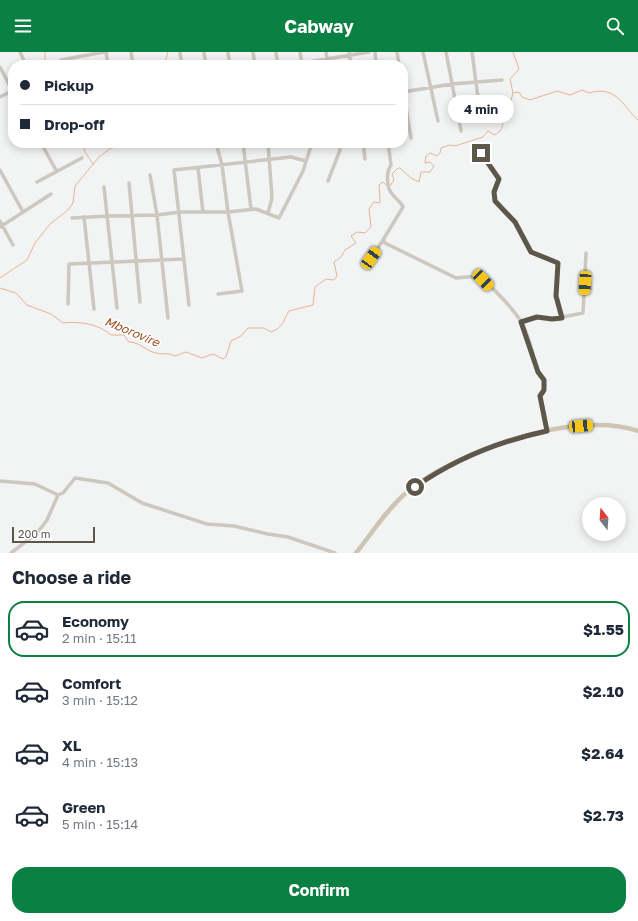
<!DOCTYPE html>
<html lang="en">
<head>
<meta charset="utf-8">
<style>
  body { margin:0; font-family:"Golos Text",sans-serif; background:#f2f2f3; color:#1f2937; height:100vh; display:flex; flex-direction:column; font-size:15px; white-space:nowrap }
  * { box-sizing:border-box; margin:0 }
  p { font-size:13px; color:#747a83 }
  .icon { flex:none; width:22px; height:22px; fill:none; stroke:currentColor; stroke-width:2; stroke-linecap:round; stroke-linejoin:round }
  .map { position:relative; height:501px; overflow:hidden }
  .panel { display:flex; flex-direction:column; background:#fff; flex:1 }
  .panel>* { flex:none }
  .banner { position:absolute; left:8px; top:8px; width:400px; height:88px; border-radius:16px; box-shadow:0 2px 10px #0003; display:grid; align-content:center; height:88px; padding:0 12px; background:#fff }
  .needle { width:26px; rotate:343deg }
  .buttons { position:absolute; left:582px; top:445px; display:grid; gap:8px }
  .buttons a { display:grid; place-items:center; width:44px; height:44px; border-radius:50%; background:#fff; box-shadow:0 2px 10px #0003; font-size:20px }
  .scale { position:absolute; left:12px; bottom:10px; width:83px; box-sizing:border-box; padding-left:4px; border:2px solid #5d574b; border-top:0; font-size:11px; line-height:14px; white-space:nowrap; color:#5d574b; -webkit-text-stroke:3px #fff; paint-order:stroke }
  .end { position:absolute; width:18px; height:18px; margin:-9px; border:5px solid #5d574b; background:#fff; box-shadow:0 0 0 2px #fff }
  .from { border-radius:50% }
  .bubble { position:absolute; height:28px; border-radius:14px; background:#fff; box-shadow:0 2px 10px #0003; font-size:13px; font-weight:700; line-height:28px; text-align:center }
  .car { position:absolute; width:12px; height:24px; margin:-12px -6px; border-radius:5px; box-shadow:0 0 3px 1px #0007; background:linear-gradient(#f5c518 24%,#345 0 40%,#f5c518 0 76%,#345 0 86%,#f5c518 0) }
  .banner b { display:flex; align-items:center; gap:14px; height:38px; font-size:15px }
  .banner b+b { border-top:1px solid #e0e1e3 }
  .banner i { width:10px; height:10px; background:#1f2937 }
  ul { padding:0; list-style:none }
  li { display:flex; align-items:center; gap:12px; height:56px; margin:0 8px 6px; padding:0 4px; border:2px solid transparent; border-radius:16px }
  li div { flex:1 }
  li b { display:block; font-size:15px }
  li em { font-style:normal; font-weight:700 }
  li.active { border-color:#0b8043 }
  li>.icon { width:36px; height:36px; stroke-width:1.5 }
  h2 { padding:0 12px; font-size:18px; line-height:48px }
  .cta { display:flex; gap:8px; margin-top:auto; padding:8px 12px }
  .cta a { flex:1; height:46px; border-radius:16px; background:#0b8043; color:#fff; font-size:16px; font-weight:700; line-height:46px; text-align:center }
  header { display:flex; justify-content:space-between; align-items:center; height:52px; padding:0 12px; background:#0b8043; color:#fff; font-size:18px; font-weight:700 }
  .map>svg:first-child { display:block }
</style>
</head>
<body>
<header><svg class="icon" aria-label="menu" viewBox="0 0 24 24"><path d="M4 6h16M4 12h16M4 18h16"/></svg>Cabway<svg class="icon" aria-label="search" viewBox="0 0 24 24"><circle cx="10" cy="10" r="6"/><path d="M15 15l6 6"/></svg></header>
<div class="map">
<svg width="638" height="501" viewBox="0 0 638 501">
  <rect width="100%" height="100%" fill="#f2f3f3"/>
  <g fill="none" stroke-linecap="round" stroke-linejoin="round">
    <!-- stream -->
    <path stroke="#e4b497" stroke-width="1" d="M 45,0 L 45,13
      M 513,0 L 519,17 L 510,27 L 513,41
      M 164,13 L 168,0
      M 514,41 L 519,40 L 522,45 L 530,48 L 557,39 L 570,43 L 582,38 L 589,41 C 616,33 622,53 638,68
      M 82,91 L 85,100 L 93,112
      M 390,134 L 394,128 L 392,122 L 398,116 L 400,116 L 411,126 L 419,130 L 421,120 L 430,120 L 434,114 L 430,110 L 425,111 L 426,104 L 430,101 L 437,104 L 440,101 L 441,96 L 450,93 L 455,94 L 483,85 L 488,79 L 494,83 C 504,80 504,68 503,59 L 510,52 L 513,41
      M 0,226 L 27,208 L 35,191 L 50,172 L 68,158 L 73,151 L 75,134 L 99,105 L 111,96 L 134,93 L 136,91
      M 0,236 L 16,241 L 27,253 L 51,262 L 63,271 C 79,269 99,272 111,283 L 124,283 L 129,290 C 140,290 146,299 156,301 C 164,303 166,300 175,304 L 186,300 L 202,306 L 213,302 L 223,307 L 226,305 L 231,289 L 241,284 L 248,276 L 264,276 L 271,280 C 284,275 282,270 289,259 L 313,253 L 315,235 L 326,227 L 334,228 L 337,224 L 334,210 L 341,205 L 345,198 L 356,191 L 351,184 L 357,180 L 365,181 L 371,175 L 369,157 L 374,150 L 379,151 L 380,150 L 379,133 L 383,130 L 386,133"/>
    <!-- minor -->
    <path stroke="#ccc7bf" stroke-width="3.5" d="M 20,0 L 26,13
      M 106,0 L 108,13
      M 131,0 L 133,13
      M 180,0 L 182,13
      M 204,0 L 206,13
      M 228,0 L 230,13
      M 253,0 L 255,13
      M 276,0 L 278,13
      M 300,0 L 302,12
      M 326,0 L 328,13
      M 349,0 L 351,13
      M 375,0 L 376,13
      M 397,0 L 399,13
      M 423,0 L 438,69
      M 446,0 L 461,79
      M 472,0 L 480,61
      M 61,8 L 104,0
      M 290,13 L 369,0
      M 0,15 L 13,40
      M 403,37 L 411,86
      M 403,40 L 452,32 L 502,28
      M 0,45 L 12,39
      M 41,91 L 56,118
      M 216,91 L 222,113 L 228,160 L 242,239 L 218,242
      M 243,91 L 251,157
      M 268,91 L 272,146 L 268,161
      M 363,91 L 365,107
      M 388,91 L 391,113 C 386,121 386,136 393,143 C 396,147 401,150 403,155 L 383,188 L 385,191 L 456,226 L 478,224 C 491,233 517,260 524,275 C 530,288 533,303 537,316 C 541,329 550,330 540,344 L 547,379
      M 481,101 L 499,127 L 494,140 L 495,149 L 515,170 L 531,200 L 558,211 L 556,244 L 562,266
      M 198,116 L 203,160
      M 0,118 L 23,160
      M 150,123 L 157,163 L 168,266
      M 328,129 L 340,98 L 339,91
      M 37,130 L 82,106
      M 129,131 L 140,250
      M 104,135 L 117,256
      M 84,165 L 94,257
      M 72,166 L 108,164 L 157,163 L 180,160 L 228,160 L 256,157 L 279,166 L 303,119 L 312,91
      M 0,169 L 13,193
      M 0,175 L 51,142
      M 366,214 L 383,188
      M 68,252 L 69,212 L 184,207
      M 189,253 L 174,118 L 291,105 L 306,109
      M 521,270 L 537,265 L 552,267 L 583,261 L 586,201
      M 0,429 L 35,432 L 58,443 L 63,441 L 75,426 L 108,431 L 142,451 L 207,472 L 234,474 L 268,482 L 288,485 L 335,501
      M 11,501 L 37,481 L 47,468 L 58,443"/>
    <!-- major -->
    <path stroke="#cdc5b4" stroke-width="4.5" d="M 356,501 C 372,481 387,457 407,440 C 457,399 575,357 638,379"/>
  </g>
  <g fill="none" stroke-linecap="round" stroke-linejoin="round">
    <!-- route -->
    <path stroke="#5d574b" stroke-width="5" d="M 415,435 C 455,407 500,389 547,379 L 540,344 L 544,338 L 544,328 L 538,320 L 521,270 L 537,265 L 552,267 L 562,266 L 556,244 L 558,211 L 531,200 L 515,170 L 495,149 L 494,140 L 499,127 L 481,101"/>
  </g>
  <g text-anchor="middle" stroke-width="3.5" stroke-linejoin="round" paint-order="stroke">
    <!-- water labels -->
    <g font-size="12" font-style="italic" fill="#9f4d1c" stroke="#fff">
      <text transform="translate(132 280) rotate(23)" y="4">Mborovire</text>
    </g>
  </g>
</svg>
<div class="buttons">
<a><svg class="needle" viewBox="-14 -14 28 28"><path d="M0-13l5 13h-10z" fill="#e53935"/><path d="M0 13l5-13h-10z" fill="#747a83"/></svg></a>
</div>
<div class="scale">200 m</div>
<i class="end from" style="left:415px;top:435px"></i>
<i class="end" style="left:481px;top:101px"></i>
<div class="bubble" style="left:448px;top:43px;width:66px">4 min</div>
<i class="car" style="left:371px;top:206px;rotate:35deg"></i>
<i class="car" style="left:483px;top:228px;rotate:136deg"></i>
<i class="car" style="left:585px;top:231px;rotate:183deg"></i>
<i class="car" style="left:581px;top:374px;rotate:85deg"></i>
<div class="banner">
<b><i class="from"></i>Pickup</b>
<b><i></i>Drop-off</b>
</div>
</div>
<section class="panel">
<h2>Choose a ride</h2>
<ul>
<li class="active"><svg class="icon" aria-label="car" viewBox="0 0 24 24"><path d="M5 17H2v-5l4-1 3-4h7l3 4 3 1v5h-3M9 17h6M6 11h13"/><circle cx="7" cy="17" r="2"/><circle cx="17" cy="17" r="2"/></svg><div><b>Economy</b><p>2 min · 15:11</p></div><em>$1.55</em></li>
<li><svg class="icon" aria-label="car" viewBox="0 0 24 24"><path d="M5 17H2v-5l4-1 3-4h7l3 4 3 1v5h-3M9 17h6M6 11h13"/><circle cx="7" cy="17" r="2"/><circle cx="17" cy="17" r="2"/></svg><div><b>Comfort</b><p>3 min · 15:12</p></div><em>$2.10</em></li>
<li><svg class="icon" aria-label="car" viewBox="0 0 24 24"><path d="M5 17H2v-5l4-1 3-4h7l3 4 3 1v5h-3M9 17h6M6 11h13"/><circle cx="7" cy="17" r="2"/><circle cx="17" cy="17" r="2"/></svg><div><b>XL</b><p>4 min · 15:13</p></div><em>$2.64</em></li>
<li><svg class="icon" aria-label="car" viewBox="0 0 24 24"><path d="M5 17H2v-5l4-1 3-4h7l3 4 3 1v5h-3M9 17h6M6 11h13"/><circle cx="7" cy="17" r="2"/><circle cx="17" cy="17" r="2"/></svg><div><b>Green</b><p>5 min · 15:14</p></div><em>$2.73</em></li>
</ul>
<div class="cta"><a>Confirm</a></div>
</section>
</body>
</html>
